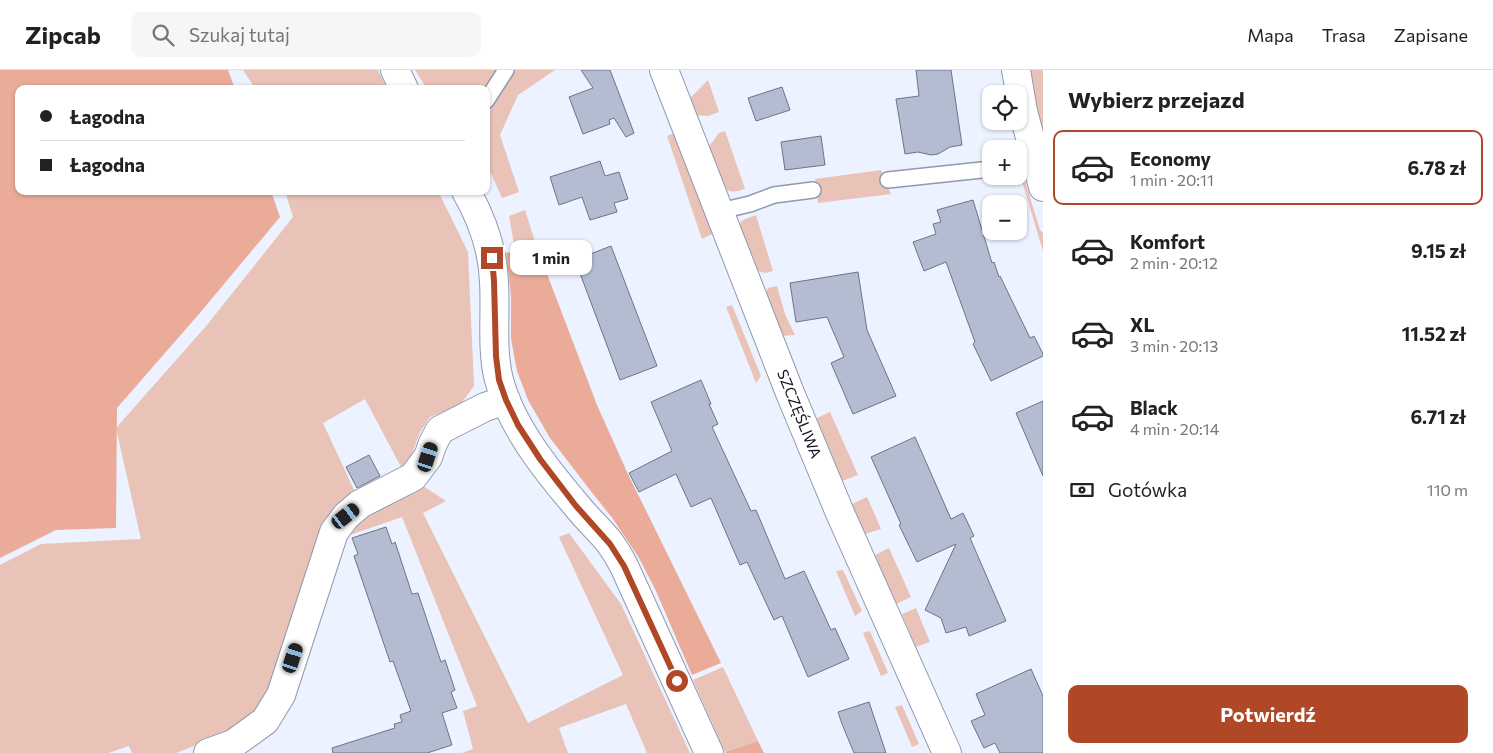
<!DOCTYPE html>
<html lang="pl">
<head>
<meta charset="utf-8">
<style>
  body { margin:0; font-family:Commissioner,sans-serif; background:#f6f6f6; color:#222; height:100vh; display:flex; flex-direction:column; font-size:19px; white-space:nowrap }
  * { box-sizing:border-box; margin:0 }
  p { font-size:16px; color:#767676 }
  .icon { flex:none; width:28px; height:28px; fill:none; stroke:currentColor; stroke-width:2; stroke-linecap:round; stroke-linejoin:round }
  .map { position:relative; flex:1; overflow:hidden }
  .details { display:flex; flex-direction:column; background:#fff; width:450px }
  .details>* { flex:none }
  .banner { position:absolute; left:15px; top:15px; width:475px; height:110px; border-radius:10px; box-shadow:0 1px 4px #0004; display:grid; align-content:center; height:110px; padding:0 25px; background:#fff }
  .fabs { position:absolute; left:982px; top:15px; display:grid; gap:10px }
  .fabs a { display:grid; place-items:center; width:45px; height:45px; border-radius:10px; background:#fff; box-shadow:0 1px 4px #0004; font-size:25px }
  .end { position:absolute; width:22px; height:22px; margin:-11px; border:6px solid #b04828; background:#fff; box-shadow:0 0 0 2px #fff }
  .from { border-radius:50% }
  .bubble { position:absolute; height:35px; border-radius:10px; background:#fff; box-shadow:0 1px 4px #0004; font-size:16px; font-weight:700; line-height:35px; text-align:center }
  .car { position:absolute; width:15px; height:30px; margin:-15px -8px; border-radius:6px; box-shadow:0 0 4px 1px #0007; background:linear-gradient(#222 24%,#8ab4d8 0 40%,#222 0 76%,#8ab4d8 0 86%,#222 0) }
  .banner b { display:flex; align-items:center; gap:18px; height:48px; font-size:19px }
  .banner b+b { border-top:1px solid #e0e0e0 }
  .banner i { width:12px; height:12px; background:#222 }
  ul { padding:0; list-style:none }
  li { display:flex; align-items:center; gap:15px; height:75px; margin:0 10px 8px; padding:0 15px; border:2px solid transparent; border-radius:10px }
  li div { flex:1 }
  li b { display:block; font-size:19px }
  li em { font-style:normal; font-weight:700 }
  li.on { border-color:#b04828 }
  li>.icon { width:45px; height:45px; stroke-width:1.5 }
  h2 { padding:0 25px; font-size:22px; line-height:60px }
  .pay { display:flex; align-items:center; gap:12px; height:55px; padding:0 25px; font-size:19px }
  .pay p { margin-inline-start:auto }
  .primary-button { display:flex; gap:10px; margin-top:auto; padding:10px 25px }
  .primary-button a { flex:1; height:58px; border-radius:10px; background:#b04828; color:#fff; font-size:20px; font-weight:700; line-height:58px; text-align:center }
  header { display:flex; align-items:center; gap:30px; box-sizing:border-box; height:70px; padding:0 25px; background:#fff; border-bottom:1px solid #e0e0e0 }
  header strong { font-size:24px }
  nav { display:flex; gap:28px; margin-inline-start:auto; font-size:18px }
  .search { width:350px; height:45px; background:#f6f6f6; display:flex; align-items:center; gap:12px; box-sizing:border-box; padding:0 18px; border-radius:10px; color:#767676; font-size:19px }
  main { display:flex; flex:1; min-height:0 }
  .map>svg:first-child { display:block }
</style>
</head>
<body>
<header>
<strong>Zipcab</strong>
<div class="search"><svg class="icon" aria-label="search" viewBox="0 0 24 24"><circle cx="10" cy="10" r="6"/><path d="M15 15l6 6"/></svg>Szukaj tutaj</div>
<nav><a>Mapa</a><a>Trasa</a><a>Zapisane</a></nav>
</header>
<main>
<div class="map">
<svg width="1043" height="683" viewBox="0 0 1043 683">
  <rect width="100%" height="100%" fill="#ecf2ff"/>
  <!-- green -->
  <path fill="#e9c3b7" d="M 243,0 L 378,0 L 387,19 L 254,19 L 251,12 Z
    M 415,0 L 499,0 L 490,12 L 486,19 L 427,19 Z
    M 516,0 L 555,0 L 518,25 L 500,65 L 519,122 L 502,128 L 488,97 L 486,97 L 486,49 L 507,10 Z
    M 1029,0 L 1043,0 L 1043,74 Z
    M 708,10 L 719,42 L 708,46 L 693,45 L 687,31 Z
    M 725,61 L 745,119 C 737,121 731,124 725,118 L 707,79 L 719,63 Z
    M 675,63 L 716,162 L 702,169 L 667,66 Z
    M 881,100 L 891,124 L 818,133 L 815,109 Z
    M 1021,108 L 1025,111 L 1040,160 L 1043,163 L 1043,181 Z
    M 285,121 L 438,121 L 468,182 L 474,316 L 460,335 L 430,347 L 420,362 L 410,389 L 401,397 L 365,329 L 323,353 L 355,422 L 331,442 L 318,471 L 266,632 L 229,662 L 176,683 L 132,683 L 129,676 L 108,683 L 0,683 L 0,495 L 41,474 L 141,469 L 116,358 L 207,255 L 293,147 Z
    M 525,140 L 536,175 L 515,180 L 509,146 Z
    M 756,145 L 773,201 L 765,203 L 756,200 L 740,157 L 740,153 L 743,150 Z
    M 777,216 L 785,244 L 795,265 L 782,266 L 765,224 L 768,218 Z
    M 732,235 L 761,306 L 756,313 L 726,237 Z
    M 830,342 L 858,405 L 842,411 L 815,349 Z
    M 423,416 L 446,431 L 423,443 L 528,653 L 623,605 L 559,467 L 569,463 L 621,534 L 690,683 L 647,683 L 626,634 L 559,658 L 568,683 L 462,683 L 473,679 L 463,641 L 477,636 L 402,447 L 347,466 L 355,449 Z
    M 867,427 L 881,459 L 865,464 L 852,434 Z
    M 889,478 L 911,527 L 896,534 L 875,485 Z
    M 843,500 L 862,541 L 855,546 L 836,501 Z
    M 916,538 L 930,572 L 916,577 L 902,544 Z
    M 870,561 L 888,603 L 881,606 L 863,563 Z
    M 723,597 L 758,671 L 725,682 L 693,610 Z
    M 902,635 L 919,674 L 912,677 L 895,637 Z"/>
  <!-- forest -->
  <path fill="#eaac99" d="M 0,0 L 228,0 L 235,19 L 19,19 L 19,121 L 271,121 L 280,147 L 199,244 L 117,338 L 116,458 L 56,460 L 0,488 Z
    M 536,175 L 597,335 L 627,402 L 721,593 L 692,605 L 656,521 L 639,488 L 613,449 L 590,420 L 550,368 L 528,330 L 517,301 L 511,269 L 511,225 L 506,183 Z
    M 758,671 L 764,683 L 726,683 L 725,682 Z"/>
  <!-- building -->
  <path fill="#b3bcd1" stroke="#6c7487" d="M 581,0 L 610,0 L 634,63 L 626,67 L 614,48 L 609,50 L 610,54 L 583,64 L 569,27 L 593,18 Z
    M 916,0 L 951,0 L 962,75 L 950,77 L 938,84 L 931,85 L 918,82 L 905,84 L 896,29 L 919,26 Z
    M 782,17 L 790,40 L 756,51 L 748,28 Z
    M 821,66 L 825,95 L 785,100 L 781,72 Z
    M 600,91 L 605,106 L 619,102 L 628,129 L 614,133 L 617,142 L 590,150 L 582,127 L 559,135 L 550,107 Z
    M 973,130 L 992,193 L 994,192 L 999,207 L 1000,206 L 1030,268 L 1034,266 L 1043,284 L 1043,286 L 991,311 L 973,274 L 975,272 L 946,192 L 924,201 L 913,172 L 936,164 L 933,154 L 941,152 L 937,140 Z
    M 611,176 L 657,296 L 620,310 L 575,190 Z
    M 858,202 L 867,260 L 896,326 L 853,344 L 831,293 L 844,287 L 827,247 L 796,252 L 790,213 Z
    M 701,310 L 711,334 L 709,334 L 718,354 L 712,357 L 751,441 L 756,440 L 785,509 L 804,501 L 831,560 L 835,558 L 849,589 L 808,607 L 782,546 L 774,550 L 747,492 L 740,495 L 711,428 L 691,437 L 676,404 L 639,422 L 629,403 L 672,381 L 651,332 Z
    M 1043,331 L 1043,406 L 1016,343 Z
    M 915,367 L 951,449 L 963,443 L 974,466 L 970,468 L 1006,551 L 969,566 L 966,557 L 946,563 L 941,548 L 925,540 L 956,474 L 917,492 L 899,455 L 901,454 L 871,387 Z
    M 369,385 L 380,406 L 357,418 L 346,397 Z
    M 386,457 L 392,474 L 395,472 L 412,524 L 418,523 L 441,592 L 445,590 L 455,620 L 451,622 L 457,638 L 442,643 L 452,675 L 427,683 L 333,683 L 332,678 L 395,658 L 394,654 L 402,652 L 400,645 L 411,641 L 393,591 L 390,592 L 354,486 L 358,484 L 352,468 Z
    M 1031,599 L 1043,626 L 1043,683 L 1000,683 L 995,673 L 984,678 L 971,651 L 985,645 L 976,624 Z
    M 869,632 L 886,683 L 854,683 L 842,654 L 838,642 Z"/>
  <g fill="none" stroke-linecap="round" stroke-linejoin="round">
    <defs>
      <path id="service" d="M 486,31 L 506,0
        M 888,110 L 991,99
        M 720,141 L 750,134 L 774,125 L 813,120"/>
      <path id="minor" d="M 395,0 L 404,19
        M 664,0 L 790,323 L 840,443 L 947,683
        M 1016,0 L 1023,41 L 1043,117
        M 466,121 C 482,149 493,180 494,212 C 496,244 491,279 499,310 C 511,356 547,401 577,436 C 587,449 600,460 610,473 C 615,480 620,488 624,496 L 709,683
        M 208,683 L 233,674 L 265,651 L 281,625 L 334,462 L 346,446 L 360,434 L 413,407 L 428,387 L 433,373 L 440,360 L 485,337 L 506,330"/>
    </defs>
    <!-- service casing -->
    <use href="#service" stroke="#9099ad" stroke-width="18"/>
    <!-- minor casing -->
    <use href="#minor" stroke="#9099ad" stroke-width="30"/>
    <!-- service -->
    <use href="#service" stroke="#fff" stroke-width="15"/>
    <!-- minor -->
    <use href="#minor" stroke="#fff" stroke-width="28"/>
  </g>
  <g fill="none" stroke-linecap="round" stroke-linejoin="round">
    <!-- route -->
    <path stroke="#b04828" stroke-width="6" d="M 492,188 L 494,211 L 496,286 L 499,310 L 506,330 L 518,355 L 540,389 L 576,436 L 610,474 L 624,496 L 677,611"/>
  </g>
  <g text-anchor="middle" stroke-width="4" stroke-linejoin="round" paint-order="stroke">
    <!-- street labels -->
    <g font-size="15" fill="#14171f" stroke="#fff">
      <text transform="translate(799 344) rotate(68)" y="5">SZCZĘŚLIWA</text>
    </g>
  </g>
</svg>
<div class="fabs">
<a><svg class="icon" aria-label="locate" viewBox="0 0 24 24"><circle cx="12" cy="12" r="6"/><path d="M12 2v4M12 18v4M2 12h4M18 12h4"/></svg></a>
<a>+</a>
<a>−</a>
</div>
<i class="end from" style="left:677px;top:611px"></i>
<i class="end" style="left:492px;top:188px"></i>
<div class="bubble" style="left:510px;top:170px;width:82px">1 min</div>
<i class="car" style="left:428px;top:387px;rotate:18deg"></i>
<i class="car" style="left:346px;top:446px;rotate:52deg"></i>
<i class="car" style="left:293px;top:588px;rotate:18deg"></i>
<div class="banner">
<b><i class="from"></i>Łagodna</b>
<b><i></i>Łagodna</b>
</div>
</div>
<section class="details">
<h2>Wybierz przejazd</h2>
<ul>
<li class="on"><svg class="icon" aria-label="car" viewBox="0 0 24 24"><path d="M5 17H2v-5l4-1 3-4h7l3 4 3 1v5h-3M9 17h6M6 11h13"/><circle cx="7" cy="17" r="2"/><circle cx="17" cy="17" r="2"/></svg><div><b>Economy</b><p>1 min · 20:11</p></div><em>6.78 zł</em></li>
<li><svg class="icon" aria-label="car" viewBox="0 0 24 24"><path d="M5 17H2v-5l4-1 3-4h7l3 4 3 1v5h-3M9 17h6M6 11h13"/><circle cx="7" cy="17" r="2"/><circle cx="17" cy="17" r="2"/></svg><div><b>Komfort</b><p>2 min · 20:12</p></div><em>9.15 zł</em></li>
<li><svg class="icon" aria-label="car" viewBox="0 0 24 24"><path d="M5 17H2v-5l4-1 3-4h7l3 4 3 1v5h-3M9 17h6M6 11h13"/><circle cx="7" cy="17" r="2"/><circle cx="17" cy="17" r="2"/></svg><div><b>XL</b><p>3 min · 20:13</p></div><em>11.52 zł</em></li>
<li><svg class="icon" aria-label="car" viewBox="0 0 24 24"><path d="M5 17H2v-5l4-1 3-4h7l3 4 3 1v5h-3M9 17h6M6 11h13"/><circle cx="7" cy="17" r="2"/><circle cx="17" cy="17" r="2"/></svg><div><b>Black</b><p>4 min · 20:14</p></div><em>6.71 zł</em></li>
</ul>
<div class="pay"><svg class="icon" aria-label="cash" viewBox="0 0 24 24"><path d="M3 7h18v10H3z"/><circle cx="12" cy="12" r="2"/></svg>Gotówka<p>110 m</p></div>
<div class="primary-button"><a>Potwierdź</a></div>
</section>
</main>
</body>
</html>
